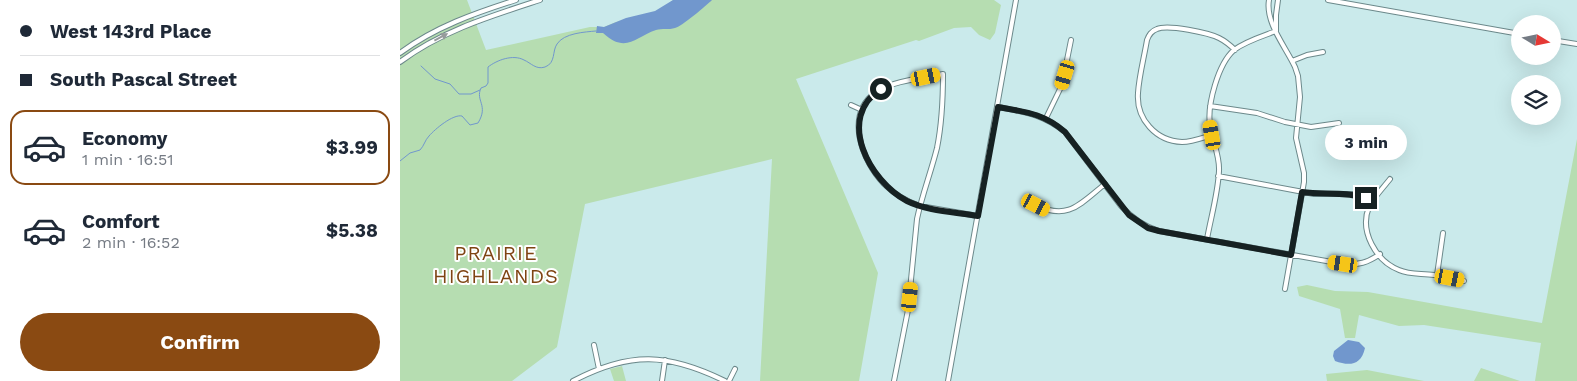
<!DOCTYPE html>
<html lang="en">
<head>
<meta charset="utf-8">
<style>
  body { margin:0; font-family:"Work Sans",sans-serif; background:#f6f6f7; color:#1f2937; height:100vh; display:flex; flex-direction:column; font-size:19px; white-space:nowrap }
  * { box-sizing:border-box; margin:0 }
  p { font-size:16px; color:#747a83 }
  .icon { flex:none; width:28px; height:28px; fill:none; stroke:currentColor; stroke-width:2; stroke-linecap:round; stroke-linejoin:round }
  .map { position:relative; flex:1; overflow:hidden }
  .details { display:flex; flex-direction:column; background:#fff; width:400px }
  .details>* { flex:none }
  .hud { display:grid; align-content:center; height:110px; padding:0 20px; background:#fff }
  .needle { width:32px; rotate:100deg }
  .buttons { position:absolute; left:1111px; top:15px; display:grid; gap:10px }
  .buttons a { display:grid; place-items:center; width:50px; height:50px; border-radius:50%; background:#fff; box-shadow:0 5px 20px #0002; font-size:25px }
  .end { position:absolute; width:22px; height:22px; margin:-11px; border:6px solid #162122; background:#fff; box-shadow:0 0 0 2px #fff }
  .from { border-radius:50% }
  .bubble { position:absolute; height:35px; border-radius:18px; background:#fff; box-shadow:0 5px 20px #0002; font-size:16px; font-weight:700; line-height:35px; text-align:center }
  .car { position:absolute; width:15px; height:30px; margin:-15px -8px; border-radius:6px; box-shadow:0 0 4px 1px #0007; background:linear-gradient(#f5c518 24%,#345 0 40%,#f5c518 0 76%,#345 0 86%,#f5c518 0) }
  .hud b { display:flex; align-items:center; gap:18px; height:48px; font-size:19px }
  .hud b+b { border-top:1px solid #e0e1e3 }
  .hud i { width:12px; height:12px; background:#1f2937 }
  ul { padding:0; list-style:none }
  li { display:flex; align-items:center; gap:15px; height:75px; margin:0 10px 8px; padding:0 10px; border:2px solid transparent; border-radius:15px }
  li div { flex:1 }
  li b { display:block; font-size:19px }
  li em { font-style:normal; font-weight:700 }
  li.current { border-color:#8a4a12 }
  li>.icon { width:45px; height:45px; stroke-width:1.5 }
  .action { display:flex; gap:10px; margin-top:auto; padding:10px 20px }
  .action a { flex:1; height:58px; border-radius:30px; background:#8a4a12; color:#fff; font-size:20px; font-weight:700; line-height:58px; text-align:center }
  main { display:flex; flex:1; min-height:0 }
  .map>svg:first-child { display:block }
</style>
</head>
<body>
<main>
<section class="details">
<div class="hud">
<b><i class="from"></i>West 143rd Place</b>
<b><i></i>South Pascal Street</b>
</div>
<ul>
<li class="current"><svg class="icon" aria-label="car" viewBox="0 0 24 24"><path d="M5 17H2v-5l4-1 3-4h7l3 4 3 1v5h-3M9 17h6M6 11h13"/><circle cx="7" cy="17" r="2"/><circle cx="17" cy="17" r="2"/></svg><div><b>Economy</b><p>1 min · 16:51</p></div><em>$3.99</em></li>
<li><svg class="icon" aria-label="car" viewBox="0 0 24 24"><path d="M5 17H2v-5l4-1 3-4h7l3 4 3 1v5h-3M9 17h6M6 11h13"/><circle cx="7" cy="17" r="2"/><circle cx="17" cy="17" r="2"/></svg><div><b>Comfort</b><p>2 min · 16:52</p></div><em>$5.38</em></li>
</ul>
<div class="action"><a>Confirm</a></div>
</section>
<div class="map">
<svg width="1177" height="381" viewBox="0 0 1177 381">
  <rect width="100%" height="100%" fill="#caeaeb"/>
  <!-- green -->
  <path fill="#b6ddb1" d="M 0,0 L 67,0 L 86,50 L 190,27 L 204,27 L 216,22 L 260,13 L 273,0 L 594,0 L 601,5 L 595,33 L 590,40 L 579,35 L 571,27 L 554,28 L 519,41 L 516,40 L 396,79 L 478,273 L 459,381 L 360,381 L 372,159 L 185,204 L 157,347 L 112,381 L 0,381 Z
    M 1177,139 L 1177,381 L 1135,381 L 1141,343 L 1024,325 L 999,326 L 959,315 L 955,338 L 945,338 L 940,309 L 899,296 L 897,287 L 907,285 L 935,291 L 968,292 L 1142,323 Z
    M 222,366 L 226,381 L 214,381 L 210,369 Z
    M 1081,368 L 1120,381 L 1074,381 Z
    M 967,370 L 1024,381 L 927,381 L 926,374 Z"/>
  <!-- water -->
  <path fill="#7197cd" d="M 273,0 L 312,0 C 307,5 281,27 275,28 C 269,30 262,28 256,30 C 235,37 226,54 203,33 L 196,33 L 197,26 L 204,27 L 226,18 L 255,11 Z
    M 948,340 L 959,342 L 965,348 C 961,366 949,366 935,361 L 933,356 L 934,351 Z"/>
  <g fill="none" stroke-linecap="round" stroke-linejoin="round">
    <!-- stream -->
    <path stroke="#7197cd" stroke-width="1" d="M 21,66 L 35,79 L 50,84 L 59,94 L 71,94 L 80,90
      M 0,161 L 10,153 L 20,150 C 24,146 25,140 29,136 C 35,129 53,114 62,116 L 70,125 L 78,123 C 89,105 75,101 81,88 L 86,86 L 88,83 L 88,67 C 97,60 113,54 124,60 C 131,63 136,70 145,67 C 156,63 152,51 157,44 C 164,33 185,32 196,31"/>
    <defs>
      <path id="street" d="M 869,0 C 865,23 886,47 895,67 L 898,76 L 900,97 L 896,138 L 904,173 L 904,182 L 885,289
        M 928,0 L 1120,34
        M 876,31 L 876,15 L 878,0
        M 1152,40 L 1177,44
        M 0,53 C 35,27 75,13 116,0
        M 892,61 L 907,55 L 923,52
        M 0,62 C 41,31 91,16 140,0
        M 451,105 L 462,110
        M 810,106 L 857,113 L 885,122 L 911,127 L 939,123
        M 598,107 C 624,112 643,114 665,132 L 721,206 C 732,218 743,226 759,231 L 943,264 C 959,265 967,263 980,254
        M 646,118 L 662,85 L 671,40
        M 812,135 C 802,138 792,142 782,142 C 756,141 736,119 738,93 C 739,76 744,58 747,40 C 749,35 751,31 757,29 C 768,24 809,33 819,38 C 825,41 830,45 835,50
        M 818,176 L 914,194 L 954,194 L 973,201
        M 990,179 C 983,188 974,197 969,207 C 959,231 976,261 999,270 C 1010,275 1022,273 1034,275 C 1044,276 1054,279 1064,281
        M 636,205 C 668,221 680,204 705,184
        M 807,239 C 811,217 818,193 819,171 C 820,155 812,141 810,125 C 807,105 818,64 834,50 C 846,41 863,36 876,31
        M 1037,275 L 1043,233
        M 194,345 L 199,369
        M 173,381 C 230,351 268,353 325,381
        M 262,381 L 265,360
        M 329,381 L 335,369
        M 494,381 L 508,310 L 517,219 C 522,195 531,172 537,148 C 542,123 543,99 543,74 C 523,78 492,81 476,92 C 444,115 462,161 484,184 C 494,194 506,201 520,206 L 578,216
        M 548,381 L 616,0"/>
    </defs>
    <!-- street casing -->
    <use href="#street" stroke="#6c898b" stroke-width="6"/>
    <!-- street -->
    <use href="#street" stroke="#fff" stroke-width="4"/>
  </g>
  <!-- one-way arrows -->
  <defs><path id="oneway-solid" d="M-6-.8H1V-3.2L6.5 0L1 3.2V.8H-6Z" transform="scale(1.25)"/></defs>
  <use fill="#969b9c" href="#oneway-solid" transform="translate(41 37) rotate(-28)"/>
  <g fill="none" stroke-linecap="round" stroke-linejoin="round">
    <!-- route -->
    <path stroke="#162122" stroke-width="6" d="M 481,89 C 435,118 470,182 507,201 C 527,211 555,212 578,216 L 598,107 C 625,112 643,113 665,132 L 729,215 L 748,228 L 759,231 L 891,255 L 902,192 C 924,195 945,191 966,198"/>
  </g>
  <g text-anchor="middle" stroke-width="4" stroke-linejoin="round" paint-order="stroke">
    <!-- quarter labels -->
    <g font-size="20" letter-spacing="1" fill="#7e4412" stroke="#fff">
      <text x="96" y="260">PRAIRIE<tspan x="96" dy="23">HIGHLANDS</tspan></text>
    </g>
  </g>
</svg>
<div class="buttons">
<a><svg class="needle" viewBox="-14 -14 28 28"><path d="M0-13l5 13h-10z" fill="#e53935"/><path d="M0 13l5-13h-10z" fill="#747a83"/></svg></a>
<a><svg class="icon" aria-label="layers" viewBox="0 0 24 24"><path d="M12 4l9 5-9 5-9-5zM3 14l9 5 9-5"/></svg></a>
</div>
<i class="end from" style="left:481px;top:89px"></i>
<i class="end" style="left:966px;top:198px"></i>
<div class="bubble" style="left:925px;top:125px;width:82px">3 min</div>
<i class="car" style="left:665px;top:75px;rotate:197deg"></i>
<i class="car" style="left:526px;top:77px;rotate:78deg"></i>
<i class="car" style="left:812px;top:135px;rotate:350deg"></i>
<i class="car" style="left:636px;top:205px;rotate:117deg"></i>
<i class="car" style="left:943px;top:264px;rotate:279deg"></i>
<i class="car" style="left:1050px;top:278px;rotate:101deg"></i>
<i class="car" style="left:510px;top:297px;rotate:6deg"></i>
</div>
</main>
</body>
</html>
